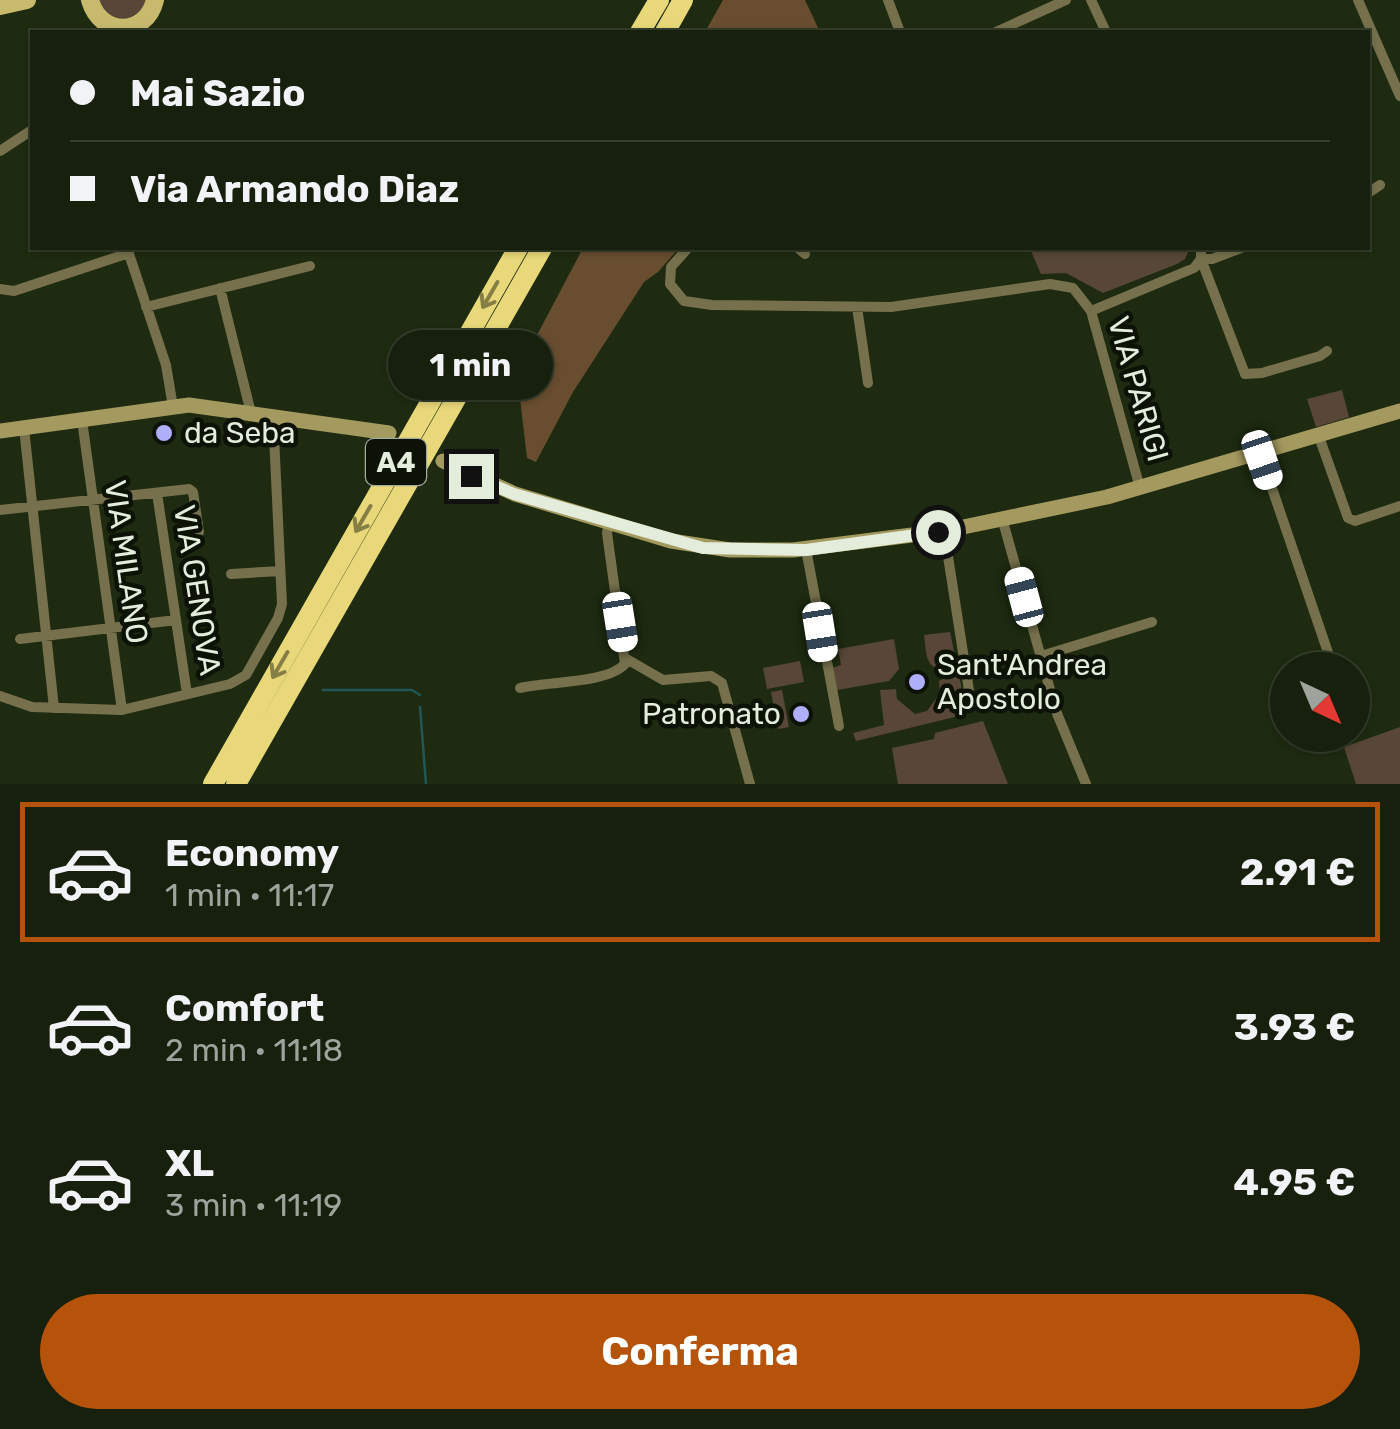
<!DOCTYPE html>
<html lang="it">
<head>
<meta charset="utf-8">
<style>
  body { margin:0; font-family:Rubik,sans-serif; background:#232d1a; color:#f1f3f6; height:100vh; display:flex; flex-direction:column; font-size:38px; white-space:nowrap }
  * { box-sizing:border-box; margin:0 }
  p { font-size:32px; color:#9ea39d }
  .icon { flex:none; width:55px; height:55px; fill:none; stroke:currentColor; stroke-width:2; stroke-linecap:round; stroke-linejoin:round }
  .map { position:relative; height:784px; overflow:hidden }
  .side { display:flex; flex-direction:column; background:#16200c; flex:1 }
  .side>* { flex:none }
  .guide { position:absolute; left:30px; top:30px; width:1340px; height:220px; border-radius:0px; box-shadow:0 2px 8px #0004,0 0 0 2px #353e2d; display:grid; align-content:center; height:220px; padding:0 40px; background:#16200c }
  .needle { width:65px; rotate:136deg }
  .tools { position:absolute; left:1270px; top:652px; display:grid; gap:20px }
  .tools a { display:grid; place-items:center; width:100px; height:100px; border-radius:50%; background:#16200c; box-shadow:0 2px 8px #0004,0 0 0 2px #353e2d; font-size:50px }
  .end { position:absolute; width:45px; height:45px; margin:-22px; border:12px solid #e4eddc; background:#111; box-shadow:0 0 0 5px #111 }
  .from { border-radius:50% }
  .bubble { position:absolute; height:70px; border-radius:35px; background:#16200c; box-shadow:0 2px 8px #0004,0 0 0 2px #353e2d; font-size:32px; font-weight:700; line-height:70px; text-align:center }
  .car { position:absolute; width:30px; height:60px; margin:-30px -15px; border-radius:12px; box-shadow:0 0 8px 2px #0007; background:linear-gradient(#fff 24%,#345 0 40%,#fff 0 76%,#345 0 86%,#fff 0) }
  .guide b { display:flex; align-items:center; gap:35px; height:95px; font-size:38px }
  .guide b+b { border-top:2px solid #353e2d }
  .guide i { width:25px; height:25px; background:#f1f3f6 }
  ul { padding:18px 0 0; list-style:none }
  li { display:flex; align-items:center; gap:30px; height:140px; margin:0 20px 15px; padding:0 20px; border:5px solid transparent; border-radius:0px }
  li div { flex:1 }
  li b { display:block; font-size:38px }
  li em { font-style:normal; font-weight:700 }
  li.selected { border-color:#b45309 }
  li>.icon { width:90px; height:90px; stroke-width:1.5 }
  .action { display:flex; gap:20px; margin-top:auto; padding:20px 40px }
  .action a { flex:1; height:115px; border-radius:60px; background:#b45309; color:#fff; font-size:40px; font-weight:700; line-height:115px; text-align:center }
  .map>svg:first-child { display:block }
</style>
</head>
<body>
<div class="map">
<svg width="1400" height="784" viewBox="0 0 1400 784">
  <rect width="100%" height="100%" fill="#1e2b10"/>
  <!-- green -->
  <path fill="#584736" d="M 97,0 L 149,0 L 134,20 L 111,20 Z
    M 1038,248 L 1190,248 L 1185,259 L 1177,264 L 1103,293 L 1066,273 L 1041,274 L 1031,251 Z
    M 1342,390 L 1349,417 L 1316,427 L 1307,399 Z
    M 950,632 L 967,714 L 856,741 L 853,733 L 884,725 L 880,690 L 896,689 L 897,699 L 915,714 L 927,711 L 940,693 L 939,681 L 949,676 L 949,673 C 924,667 927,657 924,635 Z
    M 894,639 L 899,669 L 889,681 L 837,690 L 832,668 L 841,665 L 838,649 Z
    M 800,661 L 804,682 L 767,689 L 763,668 Z
    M 782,690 L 789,727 L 778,729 L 771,692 Z
    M 983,721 L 1008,784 L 898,784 L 892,748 L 934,739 L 935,733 Z
    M 1400,727 L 1400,784 L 1356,784 L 1344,747 Z"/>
  <!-- forest -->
  <path fill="#684d2f" d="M 723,0 L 805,0 L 820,32 L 705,32 Z
    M 583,248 L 679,248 L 658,272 L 644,282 L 573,392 L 536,462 L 527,458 L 517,373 Z"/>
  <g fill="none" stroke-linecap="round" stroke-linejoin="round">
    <!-- stream -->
    <path stroke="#215756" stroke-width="2.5" d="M 323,690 L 412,690 L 420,695
      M 420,707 L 426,784"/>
    <!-- street -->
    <path stroke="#76704c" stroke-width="10" d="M 888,0 L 900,32
      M 1091,0 L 1106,32
      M 1358,0 L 1400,96
      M 996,32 L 1066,0
      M 0,151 L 32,130
      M 1368,193 L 1380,185
      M 127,248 L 166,365 L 173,407
      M 688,248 L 671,267 L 670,284 L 684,301 L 712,305 L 891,307 L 1050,284 L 1073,288 L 1091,311 L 1140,488
      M 798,248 L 805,254
      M 1201,248 L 1201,259 L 1245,374 L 1262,373 L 1320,356 L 1327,351
      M 220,288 L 251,413
      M 0,289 L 14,291 L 129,253
      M 146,307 L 310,266
      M 857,307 L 868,383
      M 1091,311 L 1194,268 L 1201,259 L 1212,259 L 1241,248
      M 82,420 L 122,710
      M 24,428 L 54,708
      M 1318,434 L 1348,518 L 1355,521 L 1400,506
      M 1260,453 L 1334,670
      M 157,493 L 187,694
      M 0,510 L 189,489 L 193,492 L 199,532
      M 1002,518 L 1056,711 L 1086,784
      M 944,531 L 970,697
      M 806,549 L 839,726
      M 231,574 L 280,571
      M 20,639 L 176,620
      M 1041,656 L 1152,622
      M 625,658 L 663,680 L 711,676 L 722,683 L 750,784
      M 520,688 C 547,681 607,684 625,664 L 607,533 L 609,522
      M 0,696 L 32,707 L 122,710 L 230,684 L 246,675 L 278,618 L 282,604 L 273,415
      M 1352,724 L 1354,729"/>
    <!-- secondary -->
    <path stroke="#a49a5f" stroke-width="15" d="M 0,431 L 189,405 L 389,433
      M 443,461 L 515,494 L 671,541 L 730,550 L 793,550 L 944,531 L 1107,497 L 1400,411"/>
    <!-- primary -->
    <path stroke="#c7ba6d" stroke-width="18" d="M 90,0 C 100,37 146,37 155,0
      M 0,6 L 27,0"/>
    <!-- highway -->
    <path stroke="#e8d879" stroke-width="20" d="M 640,32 L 659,0
      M 665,32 L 683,0
      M 213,784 L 518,248
      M 236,784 L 542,248"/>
  </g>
  <!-- one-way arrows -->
  <defs><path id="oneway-shaft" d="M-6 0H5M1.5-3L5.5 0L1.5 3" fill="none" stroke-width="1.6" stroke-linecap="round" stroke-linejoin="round" transform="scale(2.5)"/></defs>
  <g stroke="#857f45">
    <use href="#oneway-shaft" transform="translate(490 295) rotate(120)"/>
    <use href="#oneway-shaft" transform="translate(363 519) rotate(120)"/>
    <use href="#oneway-shaft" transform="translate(280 665) rotate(120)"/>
  </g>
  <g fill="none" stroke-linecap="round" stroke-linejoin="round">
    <!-- route -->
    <path stroke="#e4eddc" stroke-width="12" d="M 471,476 L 514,494 L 703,548 L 806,550 L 938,532"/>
  </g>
  <!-- markers -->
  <g fill="#afaefa" stroke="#0c1206" stroke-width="4">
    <circle cx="164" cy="433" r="10"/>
    <circle cx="917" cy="682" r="10"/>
    <circle cx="801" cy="714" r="10"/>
  </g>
  <g text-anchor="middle" stroke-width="9" stroke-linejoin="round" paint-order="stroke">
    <!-- shield labels -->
    <rect fill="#0c1206" stroke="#a3ab9c" stroke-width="2.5" x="366" y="439" width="60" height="46" rx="8"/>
    <g font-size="28" font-weight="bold" fill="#e4eddc">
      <text x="396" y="472">A4</text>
    </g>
    <!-- street labels -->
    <g font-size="30" fill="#e4eddc" stroke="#0c1206">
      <text transform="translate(1138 389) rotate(74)" y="10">VIA PARIGI</text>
      <text transform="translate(126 562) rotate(82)" y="10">VIA MILANO</text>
      <text transform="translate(197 590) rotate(81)" y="10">VIA GENOVA</text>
    </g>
    <!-- poi labels -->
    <g font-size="30" fill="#e4eddc" stroke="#0c1206" text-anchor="start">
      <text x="184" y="443">da Seba</text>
      <text x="937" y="675">Sant'Andrea<tspan x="937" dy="34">Apostolo</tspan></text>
      <text x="781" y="724" text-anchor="end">Patronato</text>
    </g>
  </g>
</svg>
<div class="tools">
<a><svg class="needle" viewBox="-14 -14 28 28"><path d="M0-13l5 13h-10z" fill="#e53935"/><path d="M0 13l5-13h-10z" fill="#9ea39d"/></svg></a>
</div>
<i class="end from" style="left:938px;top:532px"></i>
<i class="end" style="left:471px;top:476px"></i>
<div class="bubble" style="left:388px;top:330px;width:165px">1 min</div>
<i class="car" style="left:1262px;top:460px;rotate:161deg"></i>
<i class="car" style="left:1024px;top:597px;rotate:345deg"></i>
<i class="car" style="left:620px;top:622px;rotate:171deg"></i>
<i class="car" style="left:820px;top:632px;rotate:171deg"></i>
<div class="guide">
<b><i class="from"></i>Mai Sazio</b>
<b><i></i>Via Armando Diaz</b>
</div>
</div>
<section class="side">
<ul>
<li class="selected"><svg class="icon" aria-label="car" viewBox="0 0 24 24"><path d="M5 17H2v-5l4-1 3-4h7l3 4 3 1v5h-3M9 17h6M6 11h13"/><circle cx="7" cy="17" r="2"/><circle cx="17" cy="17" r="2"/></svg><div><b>Economy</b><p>1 min · 11:17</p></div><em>2.91 €</em></li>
<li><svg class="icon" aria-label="car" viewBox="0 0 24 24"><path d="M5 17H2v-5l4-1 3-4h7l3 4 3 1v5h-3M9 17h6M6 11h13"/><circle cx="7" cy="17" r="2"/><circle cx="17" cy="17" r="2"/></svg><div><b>Comfort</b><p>2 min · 11:18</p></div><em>3.93 €</em></li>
<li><svg class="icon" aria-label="car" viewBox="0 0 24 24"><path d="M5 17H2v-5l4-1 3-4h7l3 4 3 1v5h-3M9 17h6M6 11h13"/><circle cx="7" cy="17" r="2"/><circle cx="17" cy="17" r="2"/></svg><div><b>XL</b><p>3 min · 11:19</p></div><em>4.95 €</em></li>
</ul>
<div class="action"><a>Conferma</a></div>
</section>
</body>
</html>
